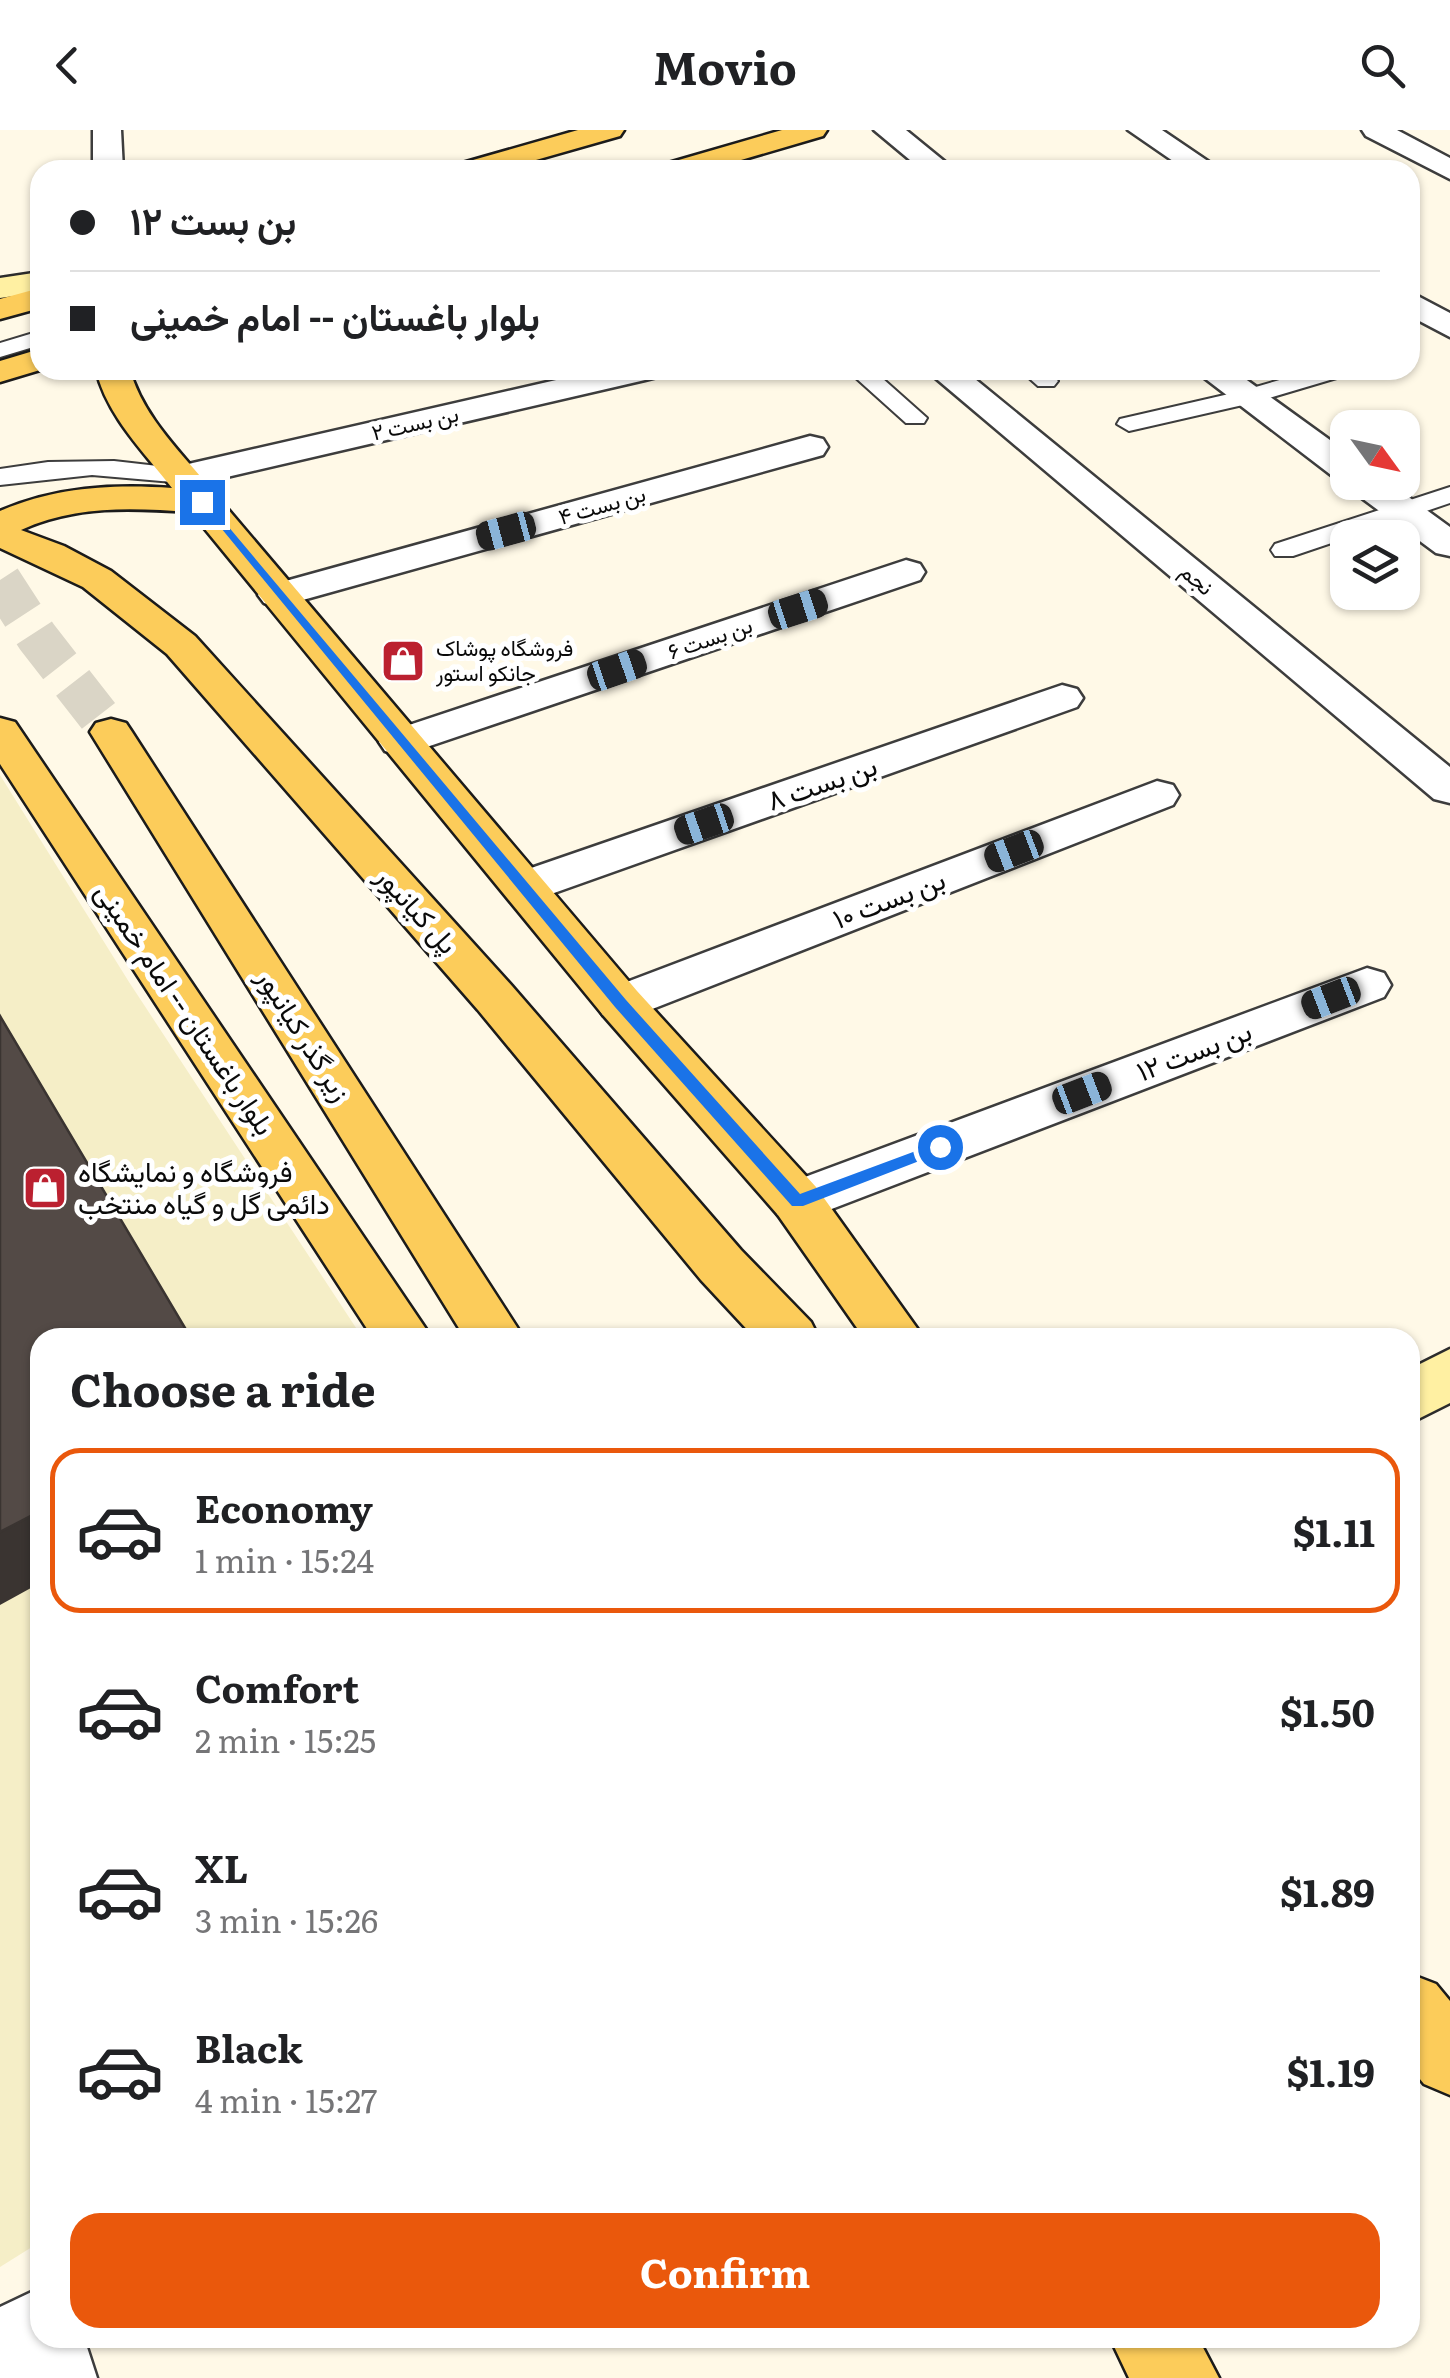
<!DOCTYPE html>
<html lang="en">
<head>
<meta charset="utf-8">
<style>
  body { margin:0; font-family:Literata,Vazirmatn,serif; background:#f6f6f6; color:#202124; height:100vh; display:flex; flex-direction:column; font-size:38px; white-space:nowrap }
  * { box-sizing:border-box; margin:0 }
  p { font-size:32px; color:#757577 }
  .icon { flex:none; width:55px; height:55px; fill:none; stroke:currentColor; stroke-width:2; stroke-linecap:round; stroke-linejoin:round }
  .map { position:relative; flex:1; overflow:hidden }
  .panel { position:absolute; left:30px; top:1198px; width:1390px; height:1020px; display:flex; flex-direction:column; background:#fff; border-radius:30px; box-shadow:0 2px 8px #0004 }
  .panel>* { flex:none }
  .banner { position:absolute; left:30px; top:30px; width:1390px; height:220px; border-radius:30px; box-shadow:0 2px 8px #0004; display:grid; align-content:center; height:220px; padding:0 40px; background:#fff }
  .needle { width:65px; rotate:123deg }
  .fabs { position:absolute; left:1330px; top:280px; display:grid; gap:20px }
  .fabs a { display:grid; place-items:center; width:90px; height:90px; border-radius:20px; background:#fff; box-shadow:0 2px 8px #0004; font-size:50px }
  .end { position:absolute; width:45px; height:45px; margin:-22px; border:12px solid #1a73e8; background:#fff; box-shadow:0 0 0 5px #fff }
  .from { border-radius:50% }
  .car { position:absolute; width:30px; height:60px; margin:-30px -15px; border-radius:12px; box-shadow:0 0 8px 2px #0007; background:linear-gradient(#222 24%,#8ab4d8 0 40%,#222 0 76%,#8ab4d8 0 86%,#222 0) }
  .banner b { display:flex; align-items:center; gap:35px; height:95px; font-size:38px }
  .banner b+b { border-top:2px solid #e0e0e0 }
  .banner i { width:25px; height:25px; background:#202124 }
  ul { padding:0; list-style:none }
  li { display:flex; align-items:center; gap:30px; height:165px; margin:0 20px 15px; padding:0 20px; border:5px solid transparent; border-radius:30px }
  li div { flex:1 }
  li b { display:block; font-size:38px }
  li em { font-style:normal; font-weight:700 }
  li.on { border-color:#ea580c }
  li>.icon { width:90px; height:90px; stroke-width:1.5 }
  h2 { padding:0 40px; font-size:45px; line-height:120px }
  .cta { display:flex; gap:20px; margin-top:auto; padding:20px 40px }
  .cta a { flex:1; height:115px; border-radius:30px; background:#ea580c; color:#fff; font-size:40px; font-weight:700; line-height:115px; text-align:center }
  header { display:flex; justify-content:space-between; align-items:center; height:130px; padding:0 40px; background:#fff; font-size:45px; font-weight:700 }
  .map>svg:first-child { display:block }
</style>
</head>
<body>
<header><svg class="icon" aria-label="back" viewBox="0 0 24 24"><path d="M15 5l-7 7 7 7"/></svg>Movio<svg class="icon" aria-label="search" viewBox="0 0 24 24"><circle cx="10" cy="10" r="6"/><path d="M15 15l6 6"/></svg></header>
<div class="map">
<svg width="1450" height="2248" viewBox="0 0 1450 2248">
  <rect width="100%" height="100%" fill="#fff9e7"/>
  <!-- farmland -->
  <path fill="#f5eec7" d="M 0,645 L 129,852 L 362,1207 L 40,1208 L 40,2112 L 0,2137 Z"/>
  <g fill="none" stroke-linecap="round" stroke-linejoin="round">
    <!-- primary-tunnel -->
    <path stroke="#dad5c6" stroke-width="42" stroke-dasharray="42 21" stroke-linecap="butt" d="M 0,450 L 37,507 L 111,602"/>
    <defs>
      <path id="lane" d="M 40,201 L 40,215 L 0,227 L 0,213 Z
        M 847,240 L 873,240 L 927,288 L 924,293 L 906,293 Z
        M 1020,240 L 1047,240 L 1058,251 L 1054,256 L 1038,256 Z
        M 1314,240 L 1344,242 L 1340,247 L 1256,272 L 1129,301 L 1117,294 L 1120,289 L 1242,261 Z
        M 114,331 L 184,339 L 196,346 L 184,353 L 92,345 L 0,355 L 0,339 L 48,332 Z
        M 1450,357 L 1450,373 L 1293,426 L 1275,426 L 1271,420 L 1275,414 Z"/>
      <path id="street" d="M 93,0 L 121,0 L 123,40 L 93,40 Z
        M 874,0 L 906,0 L 955,40 L 922,40 Z
        M 1128,0 L 1162,0 L 1221,40 L 1186,40 Z
        M 1362,0 L 1397,0 L 1450,28 L 1450,49 L 1366,6 Z
        M 1410,162 L 1450,183 L 1450,207 L 1410,186 Z
        M 600,240 L 662,240 L 657,247 L 645,250 L 184,357 L 171,354 L 166,346 L 171,338 L 184,335 Z
        M 926,240 L 964,240 L 1450,637 L 1450,673 L 1434,669 Z
        M 1194,240 L 1233,240 L 1348,323 L 1348,352 L 1388,352 L 1450,397 L 1450,426 L 1436,423 L 1351,360 L 1347,351 L 1335,348 Z
        M 810,306 L 823,309 L 828,317 L 823,325 L 292,473 L 278,477 L 264,473 L 258,465 L 264,457 Z
        M 906,430 L 920,434 L 925,442 L 920,450 L 415,621 L 400,625 L 385,621 L 379,612 L 385,603 Z
        M 1062,555 L 1077,559 L 1083,568 L 1077,577 L 540,768 L 524,772 L 508,768 L 501,757 L 508,746 Z
        M 1157,651 L 1173,655 L 1179,665 L 1173,675 L 637,885 L 620,890 L 603,885 L 595,873 L 603,861 Z
        M 1367,838 L 1384,843 L 1391,855 L 1384,867 L 816,1085 L 797,1091 L 778,1085 L 770,1071 L 778,1057 Z
        M 40,2158 L 40,2208 L 84,2208 L 97,2248 L 0,2248 L 0,2177 Z"/>
      <path id="secondary" d="M 40,142 L 40,162 L 0,168 L 0,148 Z
        M 1450,1219 L 1450,1273 L 1410,1293 L 1410,1239 Z"/>
      <path id="primary" d="M 578,0 L 624,0 L 620,6 L 501,40 L 454,40 L 459,34 Z
        M 782,0 L 827,0 L 823,6 L 707,40 L 660,40 L 665,34 Z
        M 40,158 L 40,178 L 0,189 L 0,169 Z
        M 40,219 L 40,240 L 0,252 L 0,231 Z
        M 96,240 L 130,240 C 143,288 185,326 215,364 L 637,861 L 816,1057 L 924,1208 L 864,1208 L 778,1085 L 603,885 L 191,382 C 131,378 77,375 21,400 L 64,416 L 111,441 L 195,506 L 512,856 L 741,1120 L 811,1192 L 819,1208 L 755,1208 L 701,1150 L 478,880 L 167,524 L 83,457 L 0,418 L 0,381 C 56,357 112,354 172,358 C 144,322 107,286 96,240 Z
        M 0,588 L 15,592 L 432,1208 L 373,1208 L 0,634 Z
        M 111,589 L 126,593 L 132,602 L 524,1208 L 465,1208 L 90,602 L 96,593 Z
        M 1410,1844 L 1436,1854 L 1450,1871 L 1450,1965 L 1424,1954 L 1410,1937 Z
        M 1110,2208 L 1198,2208 L 1219,2248 L 1129,2248 Z"/>
    </defs>
    <!-- lane casing -->
    <use href="#lane" stroke="#3d3d3d" stroke-width="4"/>
    <!-- street casing -->
    <use href="#street" stroke="#3d3d3d" stroke-width="5"/>
    <!-- secondary casing -->
    <use href="#secondary" stroke="#2c2c2c" stroke-width="5"/>
    <!-- primary casing -->
    <use href="#primary" stroke="#1b1b1b" stroke-width="5"/>
    <!-- lane -->
    <use href="#lane" fill="#fff" fill-rule="evenodd"/>
    <!-- street -->
    <use href="#street" fill="#fff" fill-rule="evenodd"/>
    <!-- secondary -->
    <use href="#secondary" fill="#fff0a2" fill-rule="evenodd"/>
    <!-- primary -->
    <use href="#primary" fill="#fccc5a" fill-rule="evenodd"/>
  </g>
  <!-- shaded-wall -->
  <path fill="#3a3431" d="M 40,1381 L 40,1453 L 0,1475 L 0,1402 Z"/>
  <!-- building -->
  <path fill="#534a46" stroke="#3a3431" stroke-width="2.5" d="M 0,886 L 191,1208 L 40,1208 L 40,1381 L 0,1402 Z"/>
  <!-- route -->
  <path fill="#1a73e8" d="M 198,370 L 206,370 L 626,870 L 800,1064 L 940,1012 L 945,1013 L 945,1021 L 803,1076 L 792,1076 L 615,877 Z"/>
  <!-- icons -->
  <defs>
    <symbol id="shop-square" viewBox="-11 -11 22 22"><rect x="-9" y="-9" width="18" height="18" rx="4" fill="#bb2030" stroke="#fff"/><path d="M-5-2.5h2.3a2.7 3.5 0 0 1 5.4 0H5L5.5 6h-11ZM-1.5-2.5h3a1.5 2.3 0 0 0-3 0Z" fill="#fff"/></symbol>
  </defs>
  <g fill-rule="evenodd">
    <use href="#shop-square" x="378" y="506" width="50" height="50"/>
    <use href="#shop-square" x="20" y="1033" width="50" height="50"/>
  </g>
  <g text-anchor="middle" stroke-width="10" stroke-linejoin="round" paint-order="stroke">
    <!-- far-street labels -->
    <g font-size="22" fill="#0a0a0a" stroke="#fff">
      <text transform="translate(415 293) rotate(-13)" y="8">بن بست ۲</text>
      <text transform="translate(602 375) rotate(-16)" y="8">بن بست ۴</text>
      <text transform="translate(1197 449) rotate(40)" y="8">نجم</text>
      <text transform="translate(710 508) rotate(-19)" y="8">بن بست ۶</text>
    </g>
    <!-- far-poi labels -->
    <g font-size="22" fill="#0a0a0a" stroke="#fff" text-anchor="start">
      <text x="436" y="526">فروشگاه پوشاک<tspan x="436" dy="25">جانکو استور</tspan></text>
    </g>
    <!-- street labels -->
    <g font-size="28" fill="#0a0a0a" stroke="#fff">
      <text transform="translate(822 653) rotate(-19)" y="10">بن بست ۸</text>
      <text transform="translate(889 769) rotate(-21)" y="10">بن بست ۱۰</text>
      <text transform="translate(417 780) rotate(48)" y="10">پل کیانپور</text>
      <text transform="translate(185 879) rotate(56)" y="10">بلوار باغستان -- امام خمینی</text>
      <text transform="translate(304 905) rotate(58)" y="10">زیر گذر کیانپور</text>
      <text transform="translate(1194 921) rotate(-21)" y="10">بن بست ۱۲</text>
    </g>
    <!-- poi labels -->
    <g font-size="28" fill="#0a0a0a" stroke="#fff" text-anchor="start">
      <text x="78" y="1052">فروشگاه و نمایشگاه<tspan x="78" dy="32">دائمی گل و گیاه منتخب</tspan></text>
    </g>
  </g>
</svg>
<div class="fabs">
<a><svg class="needle" viewBox="-14 -14 28 28"><path d="M0-13l5 13h-10z" fill="#e53935"/><path d="M0 13l5-13h-10z" fill="#757577"/></svg></a>
<a><svg class="icon" aria-label="layers" viewBox="0 0 24 24"><path d="M12 4l9 5-9 5-9-5zM3 14l9 5 9-5"/></svg></a>
</div>
<i class="end from" style="left:940px;top:1017px"></i>
<i class="end" style="left:202px;top:372px"></i>
<i class="car" style="left:506px;top:401px;rotate:255deg"></i>
<i class="car" style="left:798px;top:479px;rotate:72deg"></i>
<i class="car" style="left:617px;top:540px;rotate:71deg"></i>
<i class="car" style="left:704px;top:694px;rotate:251deg"></i>
<i class="car" style="left:1014px;top:721px;rotate:249deg"></i>
<i class="car" style="left:1331px;top:868px;rotate:249deg"></i>
<i class="car" style="left:1082px;top:963px;rotate:69deg"></i>
<div class="banner">
<b><i class="from"></i>بن بست ۱۲</b>
<b><i></i>بلوار باغستان -- امام خمینی</b>
</div>
<section class="panel">
<h2>Choose a ride</h2>
<ul>
<li class="on"><svg class="icon" aria-label="car" viewBox="0 0 24 24"><path d="M5 17H2v-5l4-1 3-4h7l3 4 3 1v5h-3M9 17h6M6 11h13"/><circle cx="7" cy="17" r="2"/><circle cx="17" cy="17" r="2"/></svg><div><b>Economy</b><p>1 min · 15:24</p></div><em>$1.11</em></li>
<li><svg class="icon" aria-label="car" viewBox="0 0 24 24"><path d="M5 17H2v-5l4-1 3-4h7l3 4 3 1v5h-3M9 17h6M6 11h13"/><circle cx="7" cy="17" r="2"/><circle cx="17" cy="17" r="2"/></svg><div><b>Comfort</b><p>2 min · 15:25</p></div><em>$1.50</em></li>
<li><svg class="icon" aria-label="car" viewBox="0 0 24 24"><path d="M5 17H2v-5l4-1 3-4h7l3 4 3 1v5h-3M9 17h6M6 11h13"/><circle cx="7" cy="17" r="2"/><circle cx="17" cy="17" r="2"/></svg><div><b>XL</b><p>3 min · 15:26</p></div><em>$1.89</em></li>
<li><svg class="icon" aria-label="car" viewBox="0 0 24 24"><path d="M5 17H2v-5l4-1 3-4h7l3 4 3 1v5h-3M9 17h6M6 11h13"/><circle cx="7" cy="17" r="2"/><circle cx="17" cy="17" r="2"/></svg><div><b>Black</b><p>4 min · 15:27</p></div><em>$1.19</em></li>
</ul>
<div class="cta"><a>Confirm</a></div>
</section>
</div>
</body>
</html>
